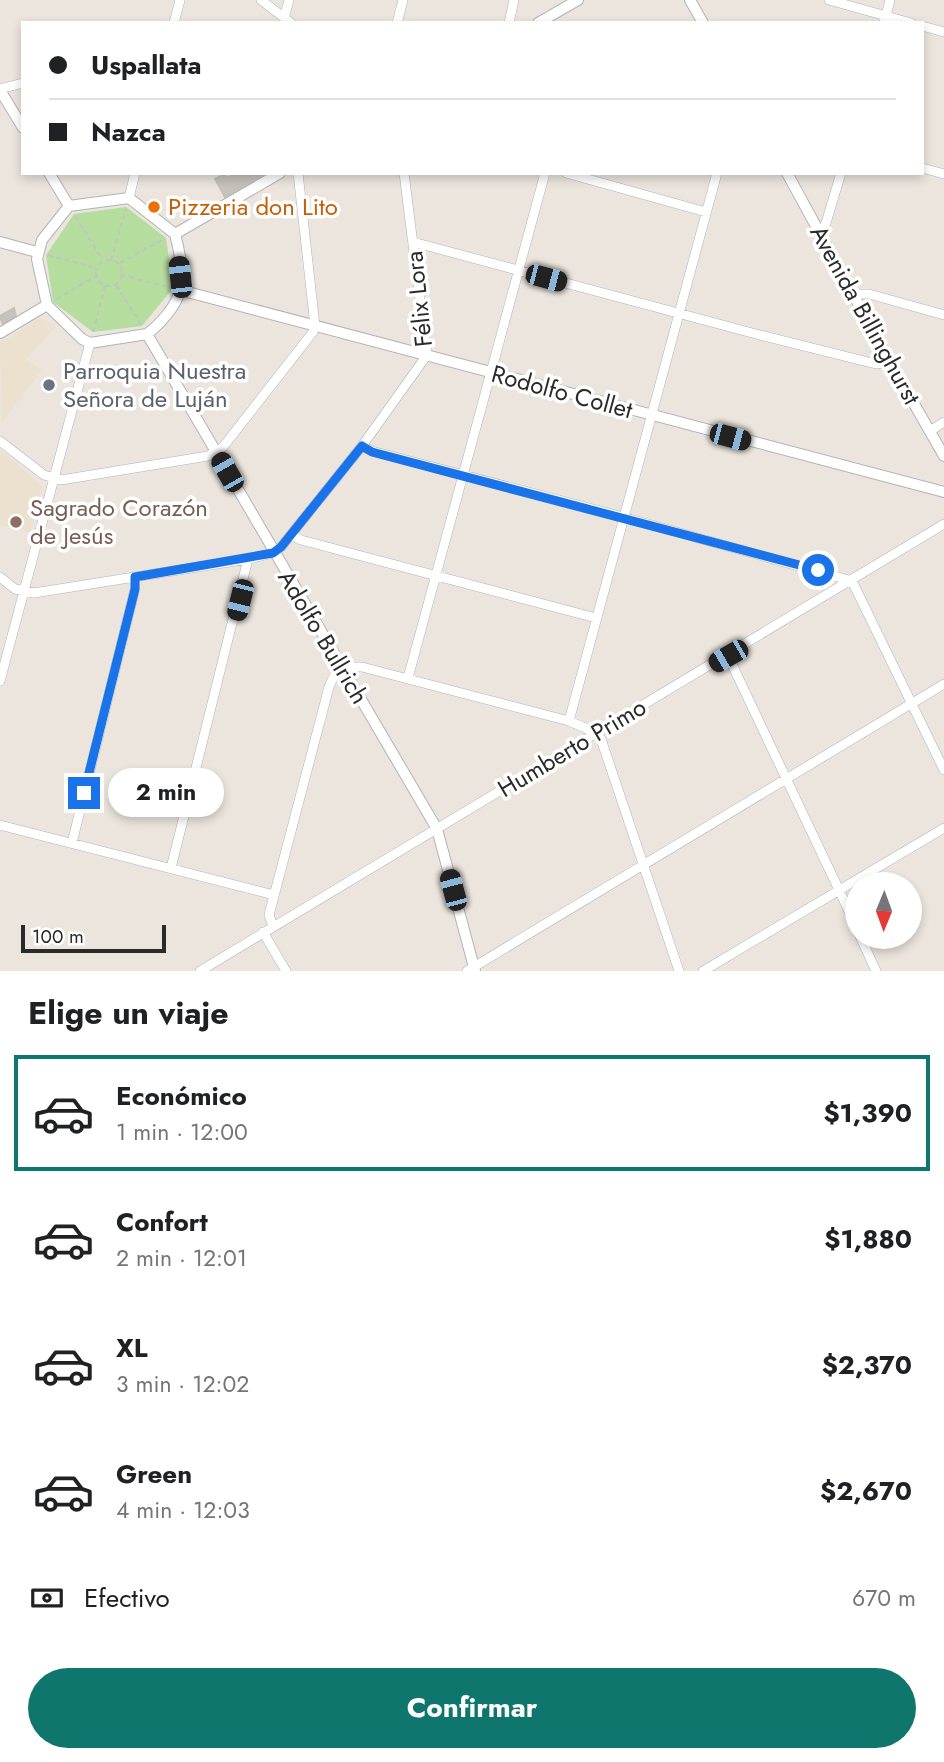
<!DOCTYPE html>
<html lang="es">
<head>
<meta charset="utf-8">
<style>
  body { margin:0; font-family:Jost,sans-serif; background:#f6f6f6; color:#202124; height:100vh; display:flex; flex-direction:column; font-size:26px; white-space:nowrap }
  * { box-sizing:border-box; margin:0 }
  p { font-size:23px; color:#757577 }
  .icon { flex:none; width:38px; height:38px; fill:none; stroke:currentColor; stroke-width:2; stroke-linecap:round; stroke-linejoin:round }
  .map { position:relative; height:971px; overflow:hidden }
  .panel { display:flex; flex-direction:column; background:#fff; flex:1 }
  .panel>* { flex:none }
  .banner { position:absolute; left:21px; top:21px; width:903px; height:154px; border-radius:0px; box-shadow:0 4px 10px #0003; display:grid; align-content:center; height:154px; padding:0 28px; background:#fff }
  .needle { width:46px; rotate:181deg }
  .buttons { position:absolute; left:845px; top:872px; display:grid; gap:14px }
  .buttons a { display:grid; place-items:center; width:77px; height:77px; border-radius:50%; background:#fff; box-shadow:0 4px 10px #0003; font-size:35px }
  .scale { position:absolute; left:21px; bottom:18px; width:145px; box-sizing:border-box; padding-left:7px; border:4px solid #2a2a2a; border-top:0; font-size:19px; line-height:24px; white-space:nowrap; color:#2a2a2a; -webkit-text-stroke:5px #fff; paint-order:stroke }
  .end { position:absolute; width:32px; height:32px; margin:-16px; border:9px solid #1a73e8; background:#fff; box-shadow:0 0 0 4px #fff }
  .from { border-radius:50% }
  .bubble { position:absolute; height:49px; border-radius:24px; background:#fff; box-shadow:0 4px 10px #0003; font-size:23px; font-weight:700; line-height:49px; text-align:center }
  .car { position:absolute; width:21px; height:42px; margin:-21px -10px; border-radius:9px; box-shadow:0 0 5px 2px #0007; background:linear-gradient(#222 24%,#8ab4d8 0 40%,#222 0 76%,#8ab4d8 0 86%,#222 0) }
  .banner b { display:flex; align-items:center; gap:24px; height:66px; font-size:26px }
  .banner b+b { border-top:2px solid #e0e0e0 }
  .banner i { width:18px; height:18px; background:#202124 }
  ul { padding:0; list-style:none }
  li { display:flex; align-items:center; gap:21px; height:116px; margin:0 14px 10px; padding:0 14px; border:4px solid transparent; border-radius:0px }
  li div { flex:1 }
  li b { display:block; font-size:26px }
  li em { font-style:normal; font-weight:700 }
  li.current { border-color:#0f766e }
  li>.icon { width:63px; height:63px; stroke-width:1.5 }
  h2 { padding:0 28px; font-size:32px; line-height:84px }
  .pay { display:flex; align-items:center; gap:18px; height:77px; padding:0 28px; font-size:26px }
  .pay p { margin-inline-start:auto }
  .primary-button { display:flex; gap:14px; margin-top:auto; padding:14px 28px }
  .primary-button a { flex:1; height:80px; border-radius:42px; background:#0f766e; color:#fff; font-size:28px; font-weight:700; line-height:80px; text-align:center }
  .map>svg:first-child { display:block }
</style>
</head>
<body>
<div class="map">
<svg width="944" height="971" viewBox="0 0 944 971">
  <rect width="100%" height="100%" fill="#ebe5dd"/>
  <!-- education -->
  <path fill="#ebe1ce" d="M 40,318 L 56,326 L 26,359 L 42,370 L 2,423 L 0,343 Z
    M 0,450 L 43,487 L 30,532 L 0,525 Z"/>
  <!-- green -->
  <path fill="#b4dd9e" d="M 126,207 L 166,238 L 173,288 L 142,326 L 93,332 L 53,302 L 46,255 L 74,214 Z"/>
  <!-- building -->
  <path fill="#c6c2bc" stroke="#c6c0b7" stroke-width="2" d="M 235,173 L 266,173 L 225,197 L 215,179 L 225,174 L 227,178 Z
    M 14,308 L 16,317 L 3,325 L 0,316 Z"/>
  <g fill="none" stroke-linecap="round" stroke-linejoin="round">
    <defs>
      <path id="minor" d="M 261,0 L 291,23
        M 829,0 L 911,23
        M 284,18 L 289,0
        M 174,23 L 180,0
        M 397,23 L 403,0
        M 509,23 L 514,0
        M 884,23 L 890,0
        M 922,26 L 944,32
        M 0,89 L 23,83
        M 922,168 L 944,174
        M 566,173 L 706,212
        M 129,198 L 135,173
        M 820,234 L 826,223 L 841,173
        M 413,242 L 756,334 L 876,364 L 890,362
        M 853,294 L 869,294 L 944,315
        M 930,431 L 944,422
        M 0,441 L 44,475 L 61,480 L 208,456 L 223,447 L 313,332 L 315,326 L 298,173
        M 362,446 L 372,451 L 623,517 L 852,581 L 944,770
        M 292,535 L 301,540 L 596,618
        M 0,577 L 15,589 L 34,593 L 248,559 L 273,553 L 281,547 L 362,446 L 427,355 L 404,173
        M 728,656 L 858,930
        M 408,678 L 545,173
        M 0,681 L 90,343
        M 569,721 L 717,173
        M 0,825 L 274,895
        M 72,843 L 135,589 L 135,577
        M 171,868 L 248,559
        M 273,926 L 269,915 L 329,687 C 335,670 344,666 362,667 L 569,721 L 590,730 L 601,739 L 679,971
        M 263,932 L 286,971
        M 860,936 L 876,971
        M 200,971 L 944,524
        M 467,971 L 944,684
        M 703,971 L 944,828"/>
      <path id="tertiary" d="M 690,0 L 703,23
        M 538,23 L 578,0
        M 0,90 L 23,128
        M 49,173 L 69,206
        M 787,173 L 890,362 L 944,456
        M 129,198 L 175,234 C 179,249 184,274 180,289 C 178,305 159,325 147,334 L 90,343 L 82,339 L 47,305 L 37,259 L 42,240 L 69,206 Z
        M 175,234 L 280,173
        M 0,242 L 37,252
        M 180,290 L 944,492
        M 0,333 L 47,305
        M 147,334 L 437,829 L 475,971"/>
    </defs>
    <!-- minor casing -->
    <use href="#minor" stroke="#b0b3bc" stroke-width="10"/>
    <!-- tertiary casing -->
    <use href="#tertiary" stroke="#b0b3bc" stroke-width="12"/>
    <!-- path -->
    <path stroke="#c3c3c3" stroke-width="2" stroke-dasharray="5 3.5" stroke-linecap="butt" d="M 75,216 L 102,259
      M 48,255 L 96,268
      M96 273a13 13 0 1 1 26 0a13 13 0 1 1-26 0Z
      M 111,260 L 126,209
      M 120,263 L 164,239
      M 121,275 L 169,287
      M 116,285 L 141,324
      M 57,299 L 96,276
      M 93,332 L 105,286"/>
    <!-- minor -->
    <use href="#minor" stroke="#fff" stroke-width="9"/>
    <!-- tertiary -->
    <use href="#tertiary" stroke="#fff" stroke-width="10"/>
  </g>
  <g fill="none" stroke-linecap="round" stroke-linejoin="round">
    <!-- route -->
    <path stroke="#1a73e8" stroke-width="9" d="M 84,793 L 135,589 L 135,577 L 273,553 L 281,547 L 362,446 L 372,452 L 818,570"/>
  </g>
  <!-- markers -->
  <circle fill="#e8710a" stroke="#fff" stroke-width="2.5" cx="154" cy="207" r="7"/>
  <circle fill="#6b7280" stroke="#fff" stroke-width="2.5" cx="49" cy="385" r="7"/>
  <circle fill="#8d6e63" stroke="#fff" stroke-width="2.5" cx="16" cy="522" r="7"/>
  <g text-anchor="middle" stroke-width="7" stroke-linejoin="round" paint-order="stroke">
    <!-- food labels -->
    <g font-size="24" fill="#c56008" stroke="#fff" text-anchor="start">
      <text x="168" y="215">Pizzeria don Lito</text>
    </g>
    <!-- street labels -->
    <g font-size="24" fill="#2a2a2a" stroke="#fff">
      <text transform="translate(419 299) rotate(-96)" y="8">Félix Lora</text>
      <text transform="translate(865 315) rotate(61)" y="8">Avenida Billinghurst</text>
      <text transform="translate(562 392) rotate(15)" y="8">Rodolfo Collet</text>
      <text transform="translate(323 637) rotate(59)" y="8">Adolfo Bullrich</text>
      <text transform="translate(572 748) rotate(-31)" y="8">Humberto Primo</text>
    </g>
    <!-- worship labels -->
    <g font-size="24" fill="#5b616d" stroke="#fff" text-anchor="start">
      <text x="63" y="379">Parroquia Nuestra<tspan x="63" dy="28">Señora de Luján</tspan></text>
    </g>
    <!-- education labels -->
    <g font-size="24" fill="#785e54" stroke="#fff" text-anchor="start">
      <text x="30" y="516">Sagrado Corazón<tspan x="30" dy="28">de Jesús</tspan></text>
    </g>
  </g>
</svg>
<div class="buttons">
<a><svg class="needle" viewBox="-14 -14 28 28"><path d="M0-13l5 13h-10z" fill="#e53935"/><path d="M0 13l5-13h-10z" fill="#757577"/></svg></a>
</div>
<div class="scale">100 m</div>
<i class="end from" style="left:818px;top:570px"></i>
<i class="end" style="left:84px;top:793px"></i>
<div class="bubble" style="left:108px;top:768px;width:116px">2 min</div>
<i class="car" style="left:180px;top:277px;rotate:354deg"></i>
<i class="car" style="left:546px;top:278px;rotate:105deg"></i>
<i class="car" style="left:730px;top:437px;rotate:105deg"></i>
<i class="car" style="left:227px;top:472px;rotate:330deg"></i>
<i class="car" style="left:240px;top:600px;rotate:194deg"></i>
<i class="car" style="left:728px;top:656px;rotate:240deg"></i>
<i class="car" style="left:453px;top:890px;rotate:345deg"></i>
<div class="banner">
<b><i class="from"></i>Uspallata</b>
<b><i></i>Nazca</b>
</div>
</div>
<section class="panel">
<h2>Elige un viaje</h2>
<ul>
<li class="current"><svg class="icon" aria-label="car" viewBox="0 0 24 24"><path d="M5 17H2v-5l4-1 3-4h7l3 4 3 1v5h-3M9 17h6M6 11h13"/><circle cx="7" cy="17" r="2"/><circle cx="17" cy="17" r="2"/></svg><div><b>Económico</b><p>1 min · 12:00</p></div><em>$1,390</em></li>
<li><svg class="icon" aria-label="car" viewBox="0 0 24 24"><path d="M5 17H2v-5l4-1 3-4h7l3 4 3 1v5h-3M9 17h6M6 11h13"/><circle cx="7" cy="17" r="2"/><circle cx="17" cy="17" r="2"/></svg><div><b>Confort</b><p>2 min · 12:01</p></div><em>$1,880</em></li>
<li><svg class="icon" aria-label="car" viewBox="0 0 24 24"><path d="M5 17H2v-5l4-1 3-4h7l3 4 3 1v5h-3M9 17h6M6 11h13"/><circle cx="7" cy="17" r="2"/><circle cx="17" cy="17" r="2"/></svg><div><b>XL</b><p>3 min · 12:02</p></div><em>$2,370</em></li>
<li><svg class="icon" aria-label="car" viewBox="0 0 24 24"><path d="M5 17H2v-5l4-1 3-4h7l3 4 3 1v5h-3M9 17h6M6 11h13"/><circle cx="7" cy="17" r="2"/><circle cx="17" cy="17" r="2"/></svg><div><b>Green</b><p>4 min · 12:03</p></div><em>$2,670</em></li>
</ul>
<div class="pay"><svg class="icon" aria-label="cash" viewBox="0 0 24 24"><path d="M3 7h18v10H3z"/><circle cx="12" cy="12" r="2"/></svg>Efectivo<p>670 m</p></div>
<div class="primary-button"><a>Confirmar</a></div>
</section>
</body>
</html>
